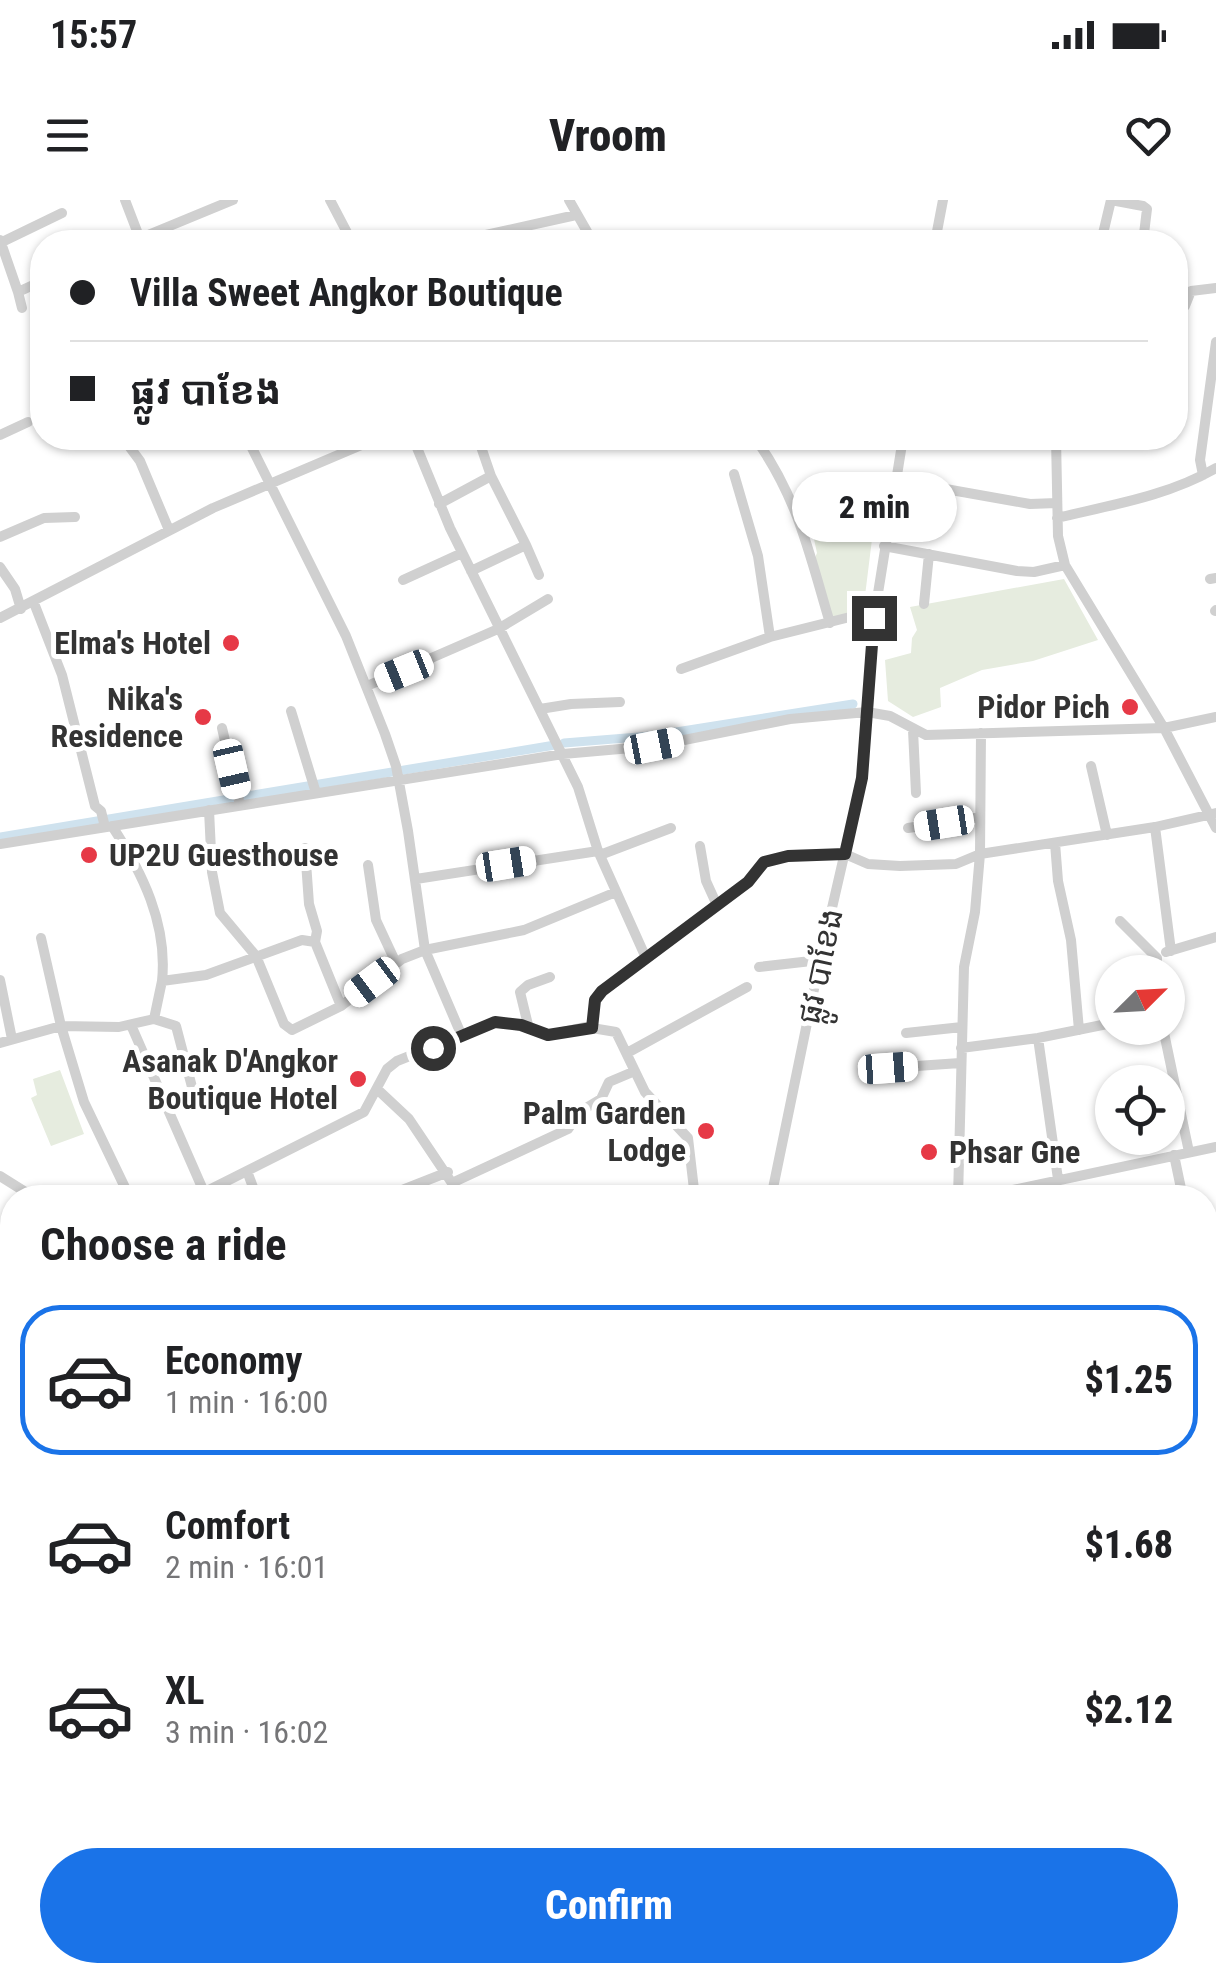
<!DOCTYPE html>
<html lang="en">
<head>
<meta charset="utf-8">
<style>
  body { margin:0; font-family:"Roboto Condensed","Noto Sans Khmer",sans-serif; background:#f6f6f6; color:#202124; height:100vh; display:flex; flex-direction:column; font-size:38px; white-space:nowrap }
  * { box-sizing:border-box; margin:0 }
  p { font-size:32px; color:#757577 }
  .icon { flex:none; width:55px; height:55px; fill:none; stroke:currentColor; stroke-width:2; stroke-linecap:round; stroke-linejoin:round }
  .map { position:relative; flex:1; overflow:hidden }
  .details { position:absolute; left:0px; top:985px; width:1218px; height:798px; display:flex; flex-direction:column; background:#fff; border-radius:40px 40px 0 0; box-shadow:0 2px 8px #0004 }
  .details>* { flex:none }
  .hud { position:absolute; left:30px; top:30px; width:1158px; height:220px; border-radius:40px; box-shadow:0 2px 8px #0004; display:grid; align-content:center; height:220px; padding:0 40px; background:#fff }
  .needle { width:65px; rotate:66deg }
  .buttons { position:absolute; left:1095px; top:755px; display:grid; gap:20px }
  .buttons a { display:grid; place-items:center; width:90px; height:90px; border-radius:50%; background:#fff; box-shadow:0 2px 8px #0004; font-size:50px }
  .end { position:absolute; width:45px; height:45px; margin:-22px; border:12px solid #333; background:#fff; box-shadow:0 0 0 5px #fff }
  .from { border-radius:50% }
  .bubble { position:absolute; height:70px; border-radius:35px; background:#fff; box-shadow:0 2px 8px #0004; font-size:32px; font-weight:800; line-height:70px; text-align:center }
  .car { position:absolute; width:30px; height:60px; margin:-30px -15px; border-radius:12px; box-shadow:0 0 8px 2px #0007; background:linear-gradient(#fff 24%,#345 0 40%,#fff 0 76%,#345 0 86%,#fff 0) }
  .hud b { display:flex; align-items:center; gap:35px; height:95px; font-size:38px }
  .hud b+b { border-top:2px solid #e0e0e0 }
  .hud i { width:25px; height:25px; background:#202124 }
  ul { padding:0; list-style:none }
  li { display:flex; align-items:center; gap:30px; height:150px; margin:0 20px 15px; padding:0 20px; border:5px solid transparent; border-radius:40px }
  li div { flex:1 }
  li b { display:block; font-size:38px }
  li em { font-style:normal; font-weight:800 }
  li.active { border-color:#1a73e8 }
  li>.icon { width:90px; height:90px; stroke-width:1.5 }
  h2 { padding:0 40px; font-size:45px; line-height:120px }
  .button { display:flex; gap:20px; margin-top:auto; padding:20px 40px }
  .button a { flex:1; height:115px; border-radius:60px; background:#1a73e8; color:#fff; font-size:40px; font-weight:800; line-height:115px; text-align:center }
  .status { display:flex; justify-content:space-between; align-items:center; height:70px; padding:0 50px; background:#fff; direction:ltr }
  .status svg { height:28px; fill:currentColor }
  header { display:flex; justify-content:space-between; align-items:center; height:130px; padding:0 40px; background:#fff; font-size:45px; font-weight:800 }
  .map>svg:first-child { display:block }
</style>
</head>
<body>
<div class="status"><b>15:57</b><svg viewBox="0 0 49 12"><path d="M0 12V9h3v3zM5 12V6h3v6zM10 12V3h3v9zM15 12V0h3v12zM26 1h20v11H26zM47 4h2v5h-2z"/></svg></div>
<header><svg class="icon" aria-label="menu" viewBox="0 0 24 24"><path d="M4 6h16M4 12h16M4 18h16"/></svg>Vroom<svg class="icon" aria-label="heart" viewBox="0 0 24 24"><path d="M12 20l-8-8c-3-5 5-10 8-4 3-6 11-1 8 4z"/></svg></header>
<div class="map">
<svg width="1216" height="1781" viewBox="0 0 1216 1781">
  <rect width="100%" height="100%" fill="#fff"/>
  <!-- green -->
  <path fill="#e6ecdf" d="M 874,323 L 863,412 L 832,420 L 814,360 L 817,353 L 814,339 Z
    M 1064,379 L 1098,440 L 1033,461 L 982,470 L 940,488 L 941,507 L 913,517 L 888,501 L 885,460 L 911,453 L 912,438 L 917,430 L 910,407 Z
    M 60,870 L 84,934 L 51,946 L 31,898 L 37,895 L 33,879 Z
    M 12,1567 L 12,1609 L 0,1614 L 0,1572 Z
    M 1205,1595 L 1216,1595 L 1216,1632 L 1205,1632 Z
    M 12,1644 L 12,1713 L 0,1709 L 0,1647 Z
    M 1205,1723 L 1216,1723 L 1216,1764 L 1205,1764 Z"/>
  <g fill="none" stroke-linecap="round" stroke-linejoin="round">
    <!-- canal -->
    <path stroke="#cfe2ee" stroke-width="9" d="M 564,543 L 651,536 L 853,504
      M 0,637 L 555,545"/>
    <!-- minor -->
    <path stroke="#d0d0d0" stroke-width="10" d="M 125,0 L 140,39
      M 330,0 L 352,42
      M 569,0 L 593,42
      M 1111,0 L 1143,6 L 1147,9 L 1143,42
      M 166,28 L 172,42
      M 0,40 L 18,92
      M 2,42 L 62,13
      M 131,42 L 233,0
      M 454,42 L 576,15
      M 935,42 L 943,0
      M 1101,42 L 1111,0
      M 1175,106 L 1185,106 L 1191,91 L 1216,88
      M 22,108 L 18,92 L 42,81
      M 0,235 L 28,222
      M 123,238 L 140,261 L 169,330
      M 247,238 L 346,436 L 385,534 L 396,566 L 408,631 L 425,750 L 461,834
      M 413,238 L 450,328 L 578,587 L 598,651 L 646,758
      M 478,238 L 491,276 L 526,345
      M 755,238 C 798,298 809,353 830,423
      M 1056,238 L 1058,336 L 1065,365 L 1164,528 L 1216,628
      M 734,274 L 758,356 L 770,437
      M 1203,275 L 1200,260 L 1216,142
      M 895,280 L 1030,304 L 1057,303
      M 439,304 L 491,276
      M 1057,318 C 1111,305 1168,296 1216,268
      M 0,337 L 44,318 L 75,317
      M 884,346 L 1017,371 L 1034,372 L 1065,365
      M 0,367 L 15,389 L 21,409
      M 471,371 L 526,345 L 539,375
      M 1210,379 L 1216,378
      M 403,380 L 462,353
      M 34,403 L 62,475 L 95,606 L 101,611 L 105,627
      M 924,404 L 929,354
      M 1215,411 L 1216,410
      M 0,418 L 213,308 L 378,238
      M 681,469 L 770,437 L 858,415 L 874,418
      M 367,486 L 498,429 L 548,399
      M 540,509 L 571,504 L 620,502
      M 291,511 L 316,593
      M 222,528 L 240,605
      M 913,530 L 916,593
      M 1091,566 L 1107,635
      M 209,610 L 212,672 L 220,713 L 256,756 L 284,824 L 292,830 L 341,806 L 402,759 L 425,750 L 524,730 L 616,692
      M 112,626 C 142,672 168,724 162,781
      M 1155,627 L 1171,751
      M 908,628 L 980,617
      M 1055,643 L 1058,681 L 1071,740 L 1079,830
      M 0,644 L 563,554 L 654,546 L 790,519 L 867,512 L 890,516 L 926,535 L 1164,528 L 1216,517
      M 700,646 L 706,681 L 716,703
      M 305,648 L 309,704 L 317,731 L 315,742 L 341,806
      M 600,655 L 671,628
      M 368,665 L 376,720 L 396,763
      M 416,679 L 598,651
      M 1120,721 L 1157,758 L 1157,772
      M 41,738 L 61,826 L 84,902 L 130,998
      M 1166,752 L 1216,737
      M 759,767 L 820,760
      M 0,780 L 12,839
      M 154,819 L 162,781 L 206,775 L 302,740 L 315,742
      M 131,825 L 204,992
      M 592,828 L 595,800 L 602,791 L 748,682 L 765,662 L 788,656 L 845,654 L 868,664 L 900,666 L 956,664 L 980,654 L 1155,627 L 1216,613
      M 1163,828 L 1189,952
      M 529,829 L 520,792 L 528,785 L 550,777
      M 906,833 L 962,827
      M 1038,838 L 1058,979
      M 0,843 L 61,826 L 119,827 L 154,819 L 176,826 L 192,887
      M 961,848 L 1038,838 L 1112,823
      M 627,853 L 747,787
      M 888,868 L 960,863
      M 377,889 L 409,919 L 462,998
      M 1174,955 L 1183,998
      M 247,971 L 257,998
      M 0,976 L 35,998
      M 454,982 L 568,929 L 581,911 L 601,899 L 609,882 L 635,871
      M 193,998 L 364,912 L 387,869 L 397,861 L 495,822 L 521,825 L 549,835 L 586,827 L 616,832 L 645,892 L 688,938 L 695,998
      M 382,998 L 448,972
      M 771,998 L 820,760 L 862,578 L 874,418 L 903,238
      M 958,998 L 964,767 L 975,712 L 980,654 L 981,533
      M 975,998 L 1216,947
      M 1205,1045 L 1211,1066
      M 1205,1200 L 1216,1200
      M 0,1223 L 12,1224
      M 1205,1271 L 1216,1271
      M 1205,1340 L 1216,1340
      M 0,1360 L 12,1389
      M 0,1483 L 12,1483
      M 222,1770 L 234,1781
      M 366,1770 L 378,1781
      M 560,1770 L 573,1781
      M 773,1770 L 776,1781
      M 808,1770 L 1007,1770
      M 1074,1770 L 1216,1772
      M 250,1781 L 259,1770
      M 396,1781 L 405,1770
      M 453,1781 L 463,1770
      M 493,1781 L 502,1770
      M 582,1781 L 591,1770"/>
    <!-- major -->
    <path stroke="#ababab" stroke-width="12" d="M 1205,1560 L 1216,1560
      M 153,1781 L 189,1770"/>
  </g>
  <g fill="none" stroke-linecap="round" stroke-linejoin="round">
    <!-- route -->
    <path stroke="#333" stroke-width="12" d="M 433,848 L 495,822 L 521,825 L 548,835 L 592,828 L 595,800 L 602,791 L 748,682 L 764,662 L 788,656 L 845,654 L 862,578 L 874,418"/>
  </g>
  <!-- markers -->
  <g fill="#e63946" stroke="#fff" stroke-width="4">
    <circle cx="231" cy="443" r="10"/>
    <circle cx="1130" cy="507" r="10"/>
    <circle cx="203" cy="517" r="10"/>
    <circle cx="89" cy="655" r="10"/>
    <circle cx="358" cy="879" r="10"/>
    <circle cx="706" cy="931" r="10"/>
    <circle cx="929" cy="952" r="10"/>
  </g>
  <g text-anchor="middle" stroke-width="10" stroke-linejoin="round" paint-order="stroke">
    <!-- poi labels -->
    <g font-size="32" font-weight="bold" fill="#333" stroke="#fff" text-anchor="end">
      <text x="211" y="454">Elma's Hotel</text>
      <text x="183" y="510">Nika's<tspan x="183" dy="37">Residence</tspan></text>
      <text x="1110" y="518">Pidor Pich</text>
      <text x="109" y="666" text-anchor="start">UP2U Guesthouse</text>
      <text x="338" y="872">Asanak D'Angkor<tspan x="338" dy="37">Boutique Hotel</tspan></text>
      <text x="686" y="924">Palm Garden<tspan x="686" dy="37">Lodge</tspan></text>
      <text x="949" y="963" text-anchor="start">Phsar Gne</text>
    </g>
    <!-- street labels -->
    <g font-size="32" fill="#333" stroke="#fff">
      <text transform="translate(820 766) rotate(-78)" y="11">ផ្លូវ បាខែង</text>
    </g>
  </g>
</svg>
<div class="buttons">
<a><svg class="needle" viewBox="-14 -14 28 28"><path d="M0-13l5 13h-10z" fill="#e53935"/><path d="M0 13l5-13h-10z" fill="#757577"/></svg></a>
<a><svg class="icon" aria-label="locate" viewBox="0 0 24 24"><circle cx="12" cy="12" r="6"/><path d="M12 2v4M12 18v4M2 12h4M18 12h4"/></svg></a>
</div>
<i class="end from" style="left:433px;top:848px"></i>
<i class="end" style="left:874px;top:418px"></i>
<div class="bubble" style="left:792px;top:272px;width:165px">2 min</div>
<i class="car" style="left:404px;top:471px;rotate:248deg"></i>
<i class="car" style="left:654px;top:546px;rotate:79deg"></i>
<i class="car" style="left:232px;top:569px;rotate:167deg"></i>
<i class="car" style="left:944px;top:623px;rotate:261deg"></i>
<i class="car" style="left:506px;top:664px;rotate:81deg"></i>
<i class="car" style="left:372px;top:782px;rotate:233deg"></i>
<i class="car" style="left:888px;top:868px;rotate:86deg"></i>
<div class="hud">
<b><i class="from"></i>Villa Sweet Angkor Boutique</b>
<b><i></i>ផ្លូវ បាខែង</b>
</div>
<section class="details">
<h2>Choose a ride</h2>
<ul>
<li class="active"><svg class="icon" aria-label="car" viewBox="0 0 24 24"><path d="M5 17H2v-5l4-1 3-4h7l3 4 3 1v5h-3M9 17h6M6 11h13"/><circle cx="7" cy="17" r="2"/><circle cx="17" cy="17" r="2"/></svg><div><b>Economy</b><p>1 min · 16:00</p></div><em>$1.25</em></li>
<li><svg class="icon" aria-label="car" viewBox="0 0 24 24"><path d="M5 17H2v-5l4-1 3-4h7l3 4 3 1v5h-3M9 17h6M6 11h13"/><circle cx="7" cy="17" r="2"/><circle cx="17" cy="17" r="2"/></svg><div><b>Comfort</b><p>2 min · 16:01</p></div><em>$1.68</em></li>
<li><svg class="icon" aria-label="car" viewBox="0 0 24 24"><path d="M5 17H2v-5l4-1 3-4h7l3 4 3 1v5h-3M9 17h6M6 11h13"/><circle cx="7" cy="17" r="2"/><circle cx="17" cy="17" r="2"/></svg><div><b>XL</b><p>3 min · 16:02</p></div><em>$2.12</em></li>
</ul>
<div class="button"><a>Confirm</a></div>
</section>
</div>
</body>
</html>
